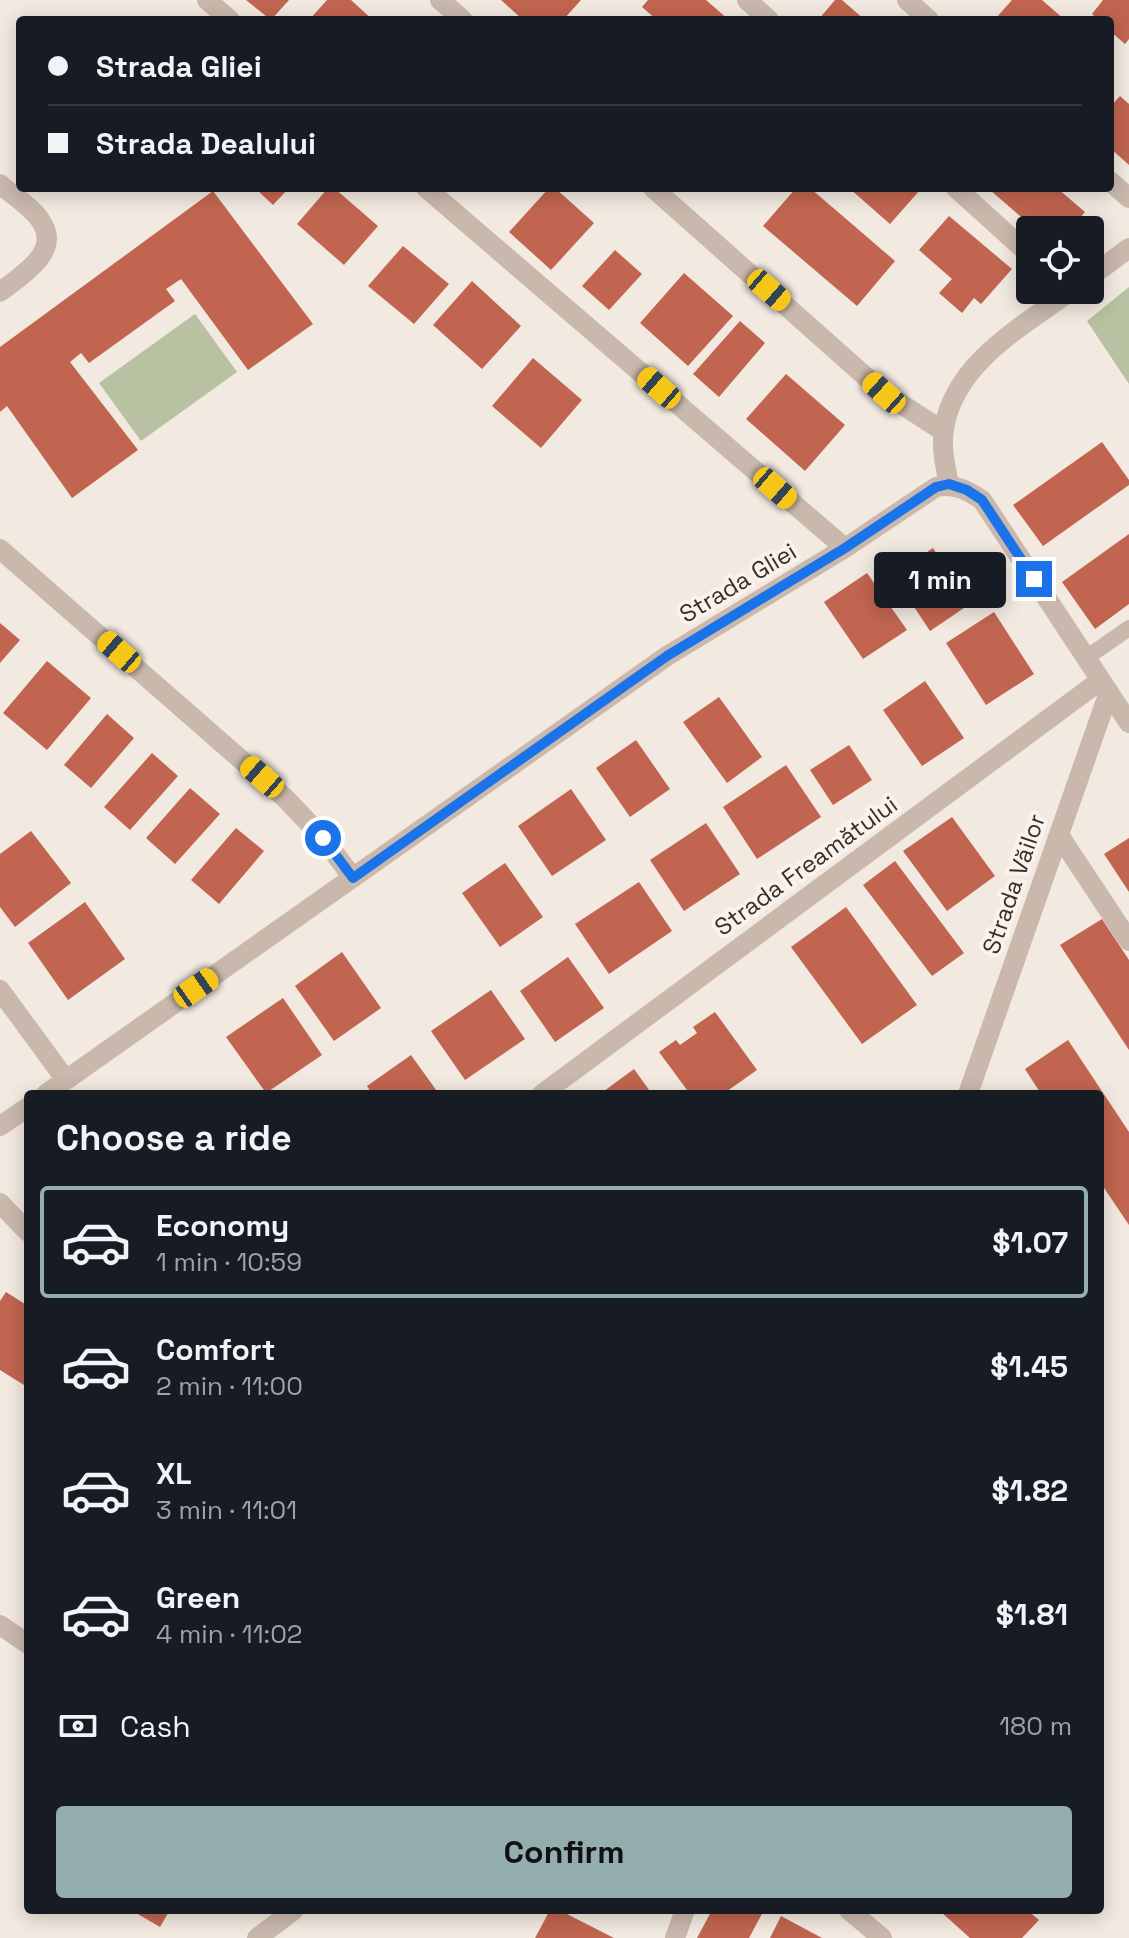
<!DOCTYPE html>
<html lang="en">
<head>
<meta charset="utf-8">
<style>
  body { margin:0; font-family:"Space Grotesk",sans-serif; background:#242831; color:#f1f3f6; height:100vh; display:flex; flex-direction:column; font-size:30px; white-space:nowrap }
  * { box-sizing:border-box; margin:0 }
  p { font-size:26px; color:#9ea1a6 }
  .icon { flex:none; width:44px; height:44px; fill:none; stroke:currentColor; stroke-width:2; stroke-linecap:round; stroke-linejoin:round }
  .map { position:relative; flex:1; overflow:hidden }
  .drawer { position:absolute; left:24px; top:1090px; width:1080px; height:824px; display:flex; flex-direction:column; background:#171b24; border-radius:8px; box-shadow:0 4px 20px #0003 }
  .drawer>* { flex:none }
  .banner { position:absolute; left:16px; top:16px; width:1098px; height:176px; border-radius:8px; box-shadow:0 4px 20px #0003; display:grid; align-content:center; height:176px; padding:0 32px; background:#171b24 }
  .buttons { position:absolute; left:1016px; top:216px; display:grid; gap:16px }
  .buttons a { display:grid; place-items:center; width:88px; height:88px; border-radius:8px; background:#171b24; box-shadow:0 4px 20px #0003; font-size:40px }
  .end { position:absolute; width:36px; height:36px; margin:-18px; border:10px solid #1a73e8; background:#fff; box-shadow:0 0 0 4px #fff }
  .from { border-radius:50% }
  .bubble { position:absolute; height:56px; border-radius:8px; background:#171b24; box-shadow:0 4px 20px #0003; font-size:26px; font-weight:700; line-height:56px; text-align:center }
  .car { position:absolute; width:24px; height:48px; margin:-24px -12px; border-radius:10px; box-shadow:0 0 6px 2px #0007; background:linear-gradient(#f5c518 24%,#345 0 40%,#f5c518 0 76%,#345 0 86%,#f5c518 0) }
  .banner b { display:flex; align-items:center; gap:28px; height:76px; font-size:30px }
  .banner b+b { border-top:2px solid #363941 }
  .banner i { width:20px; height:20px; background:#f1f3f6 }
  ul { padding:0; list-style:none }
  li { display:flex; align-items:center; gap:24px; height:112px; margin:0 16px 12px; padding:0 16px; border:4px solid transparent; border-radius:8px }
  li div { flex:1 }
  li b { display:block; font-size:30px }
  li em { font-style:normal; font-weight:700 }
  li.active { border-color:#94adaf }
  li>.icon { width:72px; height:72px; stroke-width:1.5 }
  h2 { padding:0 32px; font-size:36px; line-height:96px }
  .pay { display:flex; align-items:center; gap:20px; height:88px; padding:0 32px; font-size:30px }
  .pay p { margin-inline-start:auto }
  .button { display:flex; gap:16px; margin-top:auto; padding:16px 32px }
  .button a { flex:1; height:92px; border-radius:8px; background:#94adaf; color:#111; font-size:32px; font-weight:700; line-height:92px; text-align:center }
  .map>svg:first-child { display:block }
</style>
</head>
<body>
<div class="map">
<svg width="1129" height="1938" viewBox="0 0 1129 1938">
  <rect width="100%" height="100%" fill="#f2e9e0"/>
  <!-- green -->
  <path fill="#b8c1a1" d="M 1129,287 L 1129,384 L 1087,321 Z
    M 195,314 L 237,372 L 141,441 L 99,383 Z"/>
  <!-- building -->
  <path fill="#c16550" d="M 246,0 L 289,0 L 271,20 Z
    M 327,0 L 351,0 L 373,20 L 309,20 Z
    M 501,0 L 581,0 L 563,20 L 523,20 Z
    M 648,0 L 706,0 L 729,20 L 657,20 L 642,7 Z
    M 835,0 L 842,0 L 865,20 L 818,20 Z
    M 1012,0 L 1042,0 L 1065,20 L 998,20 L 996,18 Z
    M 1103,0 L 1129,0 L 1129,39 L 1125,44 L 1110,31 L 1110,20 L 1098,20 L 1092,14 Z
    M 1120,96 L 1129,104 L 1129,165 L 1110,148 L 1110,107 Z
    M 255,188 L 289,188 L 273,205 Z
    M 328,188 L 334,188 L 378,226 L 344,265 L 297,224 Z
    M 549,188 L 555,188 L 594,223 L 551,270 L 509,232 Z
    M 796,188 L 810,188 L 895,261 L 857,306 L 763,226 Z
    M 849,188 L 918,188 L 920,190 L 890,224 Z
    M 992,188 L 1057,188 L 1085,212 L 1070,230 L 1036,230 L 990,190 Z
    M 213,191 L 313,324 L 248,370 L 181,279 L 166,289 L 175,301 L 89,363 L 81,353 L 70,362 L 138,450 L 72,498 L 7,406 L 0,412 L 0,347 Z
    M 949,216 L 1012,269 L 981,304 L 974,298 L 962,313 L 939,293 L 952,279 L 919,250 Z
    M 403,246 L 449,284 L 414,324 L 368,286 Z
    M 615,250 L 642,274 L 609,310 L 582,286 Z
    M 684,273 L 733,316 L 688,366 L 640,323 Z
    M 472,281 L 521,326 L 482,369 L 433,325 Z
    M 740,321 L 765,343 L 719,397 L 693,374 Z
    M 533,358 L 582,400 L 541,448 L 492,406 Z
    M 786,374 L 845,425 L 805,471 L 746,419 Z
    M 1102,442 L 1129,480 L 1129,485 L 1043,546 L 1013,505 Z
    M 1129,534 L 1129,604 L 1095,629 L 1062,582 Z
    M 933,548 L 970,604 L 930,631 L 893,575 Z
    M 867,573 L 907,630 L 863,659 L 824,602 Z
    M 994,612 L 1034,674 L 986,705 L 946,643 Z
    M 0,623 L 20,640 L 0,663 Z
    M 47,661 L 91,698 L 47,750 L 3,713 Z
    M 925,681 L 964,738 L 922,766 L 883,710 Z
    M 719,697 L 762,757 L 727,783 L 683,722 Z
    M 107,714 L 134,738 L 91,788 L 64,765 Z
    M 636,740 L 670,789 L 630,817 L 596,768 Z
    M 849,745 L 872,780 L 833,805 L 810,770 Z
    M 152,753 L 178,776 L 130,830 L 104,807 Z
    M 786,765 L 821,817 L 757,859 L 723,807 Z
    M 190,788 L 220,814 L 175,864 L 146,838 Z
    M 571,789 L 606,840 L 552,876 L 518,826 Z
    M 952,817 L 995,876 L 947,911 L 903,851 Z
    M 706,823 L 740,874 L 684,911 L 650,860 Z
    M 236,828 L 264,851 L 219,904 L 191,880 Z
    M 31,831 L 71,883 L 15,927 L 0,907 L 0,854 Z
    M 1129,838 L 1129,892 L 1104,854 Z
    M 895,861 L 964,953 L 932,976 L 863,885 Z
    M 505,863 L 543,917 L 500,947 L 462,893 Z
    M 639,882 L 672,931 L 609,974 L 575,924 Z
    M 85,902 L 125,959 L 68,1000 L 28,943 Z
    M 846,907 L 917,1005 L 862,1044 L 791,947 Z
    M 1102,919 L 1129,960 L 1129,1050 L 1060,945 Z
    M 342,952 L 381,1008 L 334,1041 L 295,986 Z
    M 568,957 L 604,1008 L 555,1042 L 520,991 Z
    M 491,990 L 525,1039 L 465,1080 L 431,1031 Z
    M 283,998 L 322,1055 L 266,1093 L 226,1037 Z
    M 715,1012 L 757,1070 L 723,1094 L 690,1094 L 659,1052 L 676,1040 L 680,1045 L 697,1033 L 693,1027 Z
    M 1068,1040 L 1129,1132 L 1129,1225 L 1100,1182 L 1100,1094 L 1041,1094 L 1025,1069 Z
    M 411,1055 L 439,1094 L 372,1094 L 367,1086 Z
    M 634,1069 L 652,1094 L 600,1094 Z
    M 6,1292 L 28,1306 L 28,1379 L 24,1385 L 0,1370 L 0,1301 Z
    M 131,1910 L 170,1910 L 160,1927 Z
    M 550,1910 L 559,1910 L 614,1938 L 535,1938 Z
    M 712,1910 L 764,1910 L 749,1938 L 697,1938 Z
    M 943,1910 L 1027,1910 L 1039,1920 L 1022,1938 L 970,1938 L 941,1912 Z
    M 781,1916 L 822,1938 L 770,1938 Z"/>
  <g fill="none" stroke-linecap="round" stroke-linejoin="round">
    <!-- service -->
    <path stroke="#cab8ac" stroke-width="16" d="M 1086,658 L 1129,628"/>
    <!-- minor -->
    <path stroke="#cab8ac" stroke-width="20" d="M 207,0 L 230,20
      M 440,0 L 463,20
      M 747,0 L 769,20
      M 907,0 L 929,20
      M 1110,181 L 1129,198
      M 0,184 C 13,196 34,208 42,223 C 61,253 19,277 0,292
      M 426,188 L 845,548
      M 653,188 L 884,393 L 943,431
      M 956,188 L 1030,255
      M 1090,277 L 1129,248
      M 949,484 C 945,466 941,447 944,429 C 954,363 1023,326 1072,290
      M 0,549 L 285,798 L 323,838 L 353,878
      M 1059,835 L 1129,941
      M 0,990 L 66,1080
      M 46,1094 L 667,656 L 845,548 L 936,487 C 954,483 967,490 982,500 L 1129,723
      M 542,1094 L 1101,680
      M 968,1094 L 1109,692
      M 0,1126 L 28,1107
      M 0,1203 L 28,1232
      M 0,1625 L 28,1644
      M 849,1910 L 882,1938
      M 257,1938 L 294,1910
      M 675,1938 L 685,1910"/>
  </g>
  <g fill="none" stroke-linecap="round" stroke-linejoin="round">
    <!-- route -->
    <path stroke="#1a73e8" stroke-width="10" d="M 323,838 L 353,878 L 667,656 L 845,548 L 936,487 L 949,484 L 967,490 L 982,500 L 1034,579"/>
  </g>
  <g text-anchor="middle" stroke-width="8" stroke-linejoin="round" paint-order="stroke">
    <!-- street labels -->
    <g font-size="24" fill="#392e2b" stroke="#faf3ed">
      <text transform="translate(738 583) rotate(-31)" y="8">Strada Gliei</text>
      <text transform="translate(806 866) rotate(-36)" y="8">Strada Freamătului</text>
      <text transform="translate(1014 884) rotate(-71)" y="8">Strada Văilor</text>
    </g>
  </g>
</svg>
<div class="buttons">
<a><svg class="icon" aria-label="locate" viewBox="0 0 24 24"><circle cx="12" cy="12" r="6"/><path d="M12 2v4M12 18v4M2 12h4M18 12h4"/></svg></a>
</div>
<i class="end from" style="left:323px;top:838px"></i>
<i class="end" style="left:1034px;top:579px"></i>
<div class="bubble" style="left:874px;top:552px;width:132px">1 min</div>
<i class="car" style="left:769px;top:290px;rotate:131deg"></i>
<i class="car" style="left:659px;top:388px;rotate:311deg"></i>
<i class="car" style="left:884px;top:393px;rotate:312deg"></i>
<i class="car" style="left:775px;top:488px;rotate:131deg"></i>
<i class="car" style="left:119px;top:652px;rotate:311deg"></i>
<i class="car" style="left:262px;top:777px;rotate:311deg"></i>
<i class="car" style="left:196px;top:988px;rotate:55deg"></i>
<div class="banner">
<b><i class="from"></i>Strada Gliei</b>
<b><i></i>Strada Dealului</b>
</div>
<section class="drawer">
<h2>Choose a ride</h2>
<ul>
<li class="active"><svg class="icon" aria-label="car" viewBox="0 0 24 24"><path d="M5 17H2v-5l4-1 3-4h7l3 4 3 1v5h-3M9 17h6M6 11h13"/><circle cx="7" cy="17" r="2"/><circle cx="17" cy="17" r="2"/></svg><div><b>Economy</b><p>1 min · 10:59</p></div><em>$1.07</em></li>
<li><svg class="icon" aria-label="car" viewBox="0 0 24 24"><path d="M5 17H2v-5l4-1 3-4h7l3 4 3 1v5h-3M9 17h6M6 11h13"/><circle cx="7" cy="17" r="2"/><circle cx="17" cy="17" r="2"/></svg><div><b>Comfort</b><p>2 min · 11:00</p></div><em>$1.45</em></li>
<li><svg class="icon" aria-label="car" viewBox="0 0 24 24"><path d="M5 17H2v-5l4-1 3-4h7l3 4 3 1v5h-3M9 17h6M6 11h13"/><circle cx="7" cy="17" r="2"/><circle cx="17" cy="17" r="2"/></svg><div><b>XL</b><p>3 min · 11:01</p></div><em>$1.82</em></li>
<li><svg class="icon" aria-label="car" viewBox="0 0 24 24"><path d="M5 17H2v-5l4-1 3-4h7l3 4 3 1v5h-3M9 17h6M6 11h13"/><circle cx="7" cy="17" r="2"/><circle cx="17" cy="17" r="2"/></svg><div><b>Green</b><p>4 min · 11:02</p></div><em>$1.81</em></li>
</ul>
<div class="pay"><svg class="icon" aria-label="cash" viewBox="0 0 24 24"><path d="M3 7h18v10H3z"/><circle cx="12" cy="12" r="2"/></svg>Cash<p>180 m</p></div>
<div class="button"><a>Confirm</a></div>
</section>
</div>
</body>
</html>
